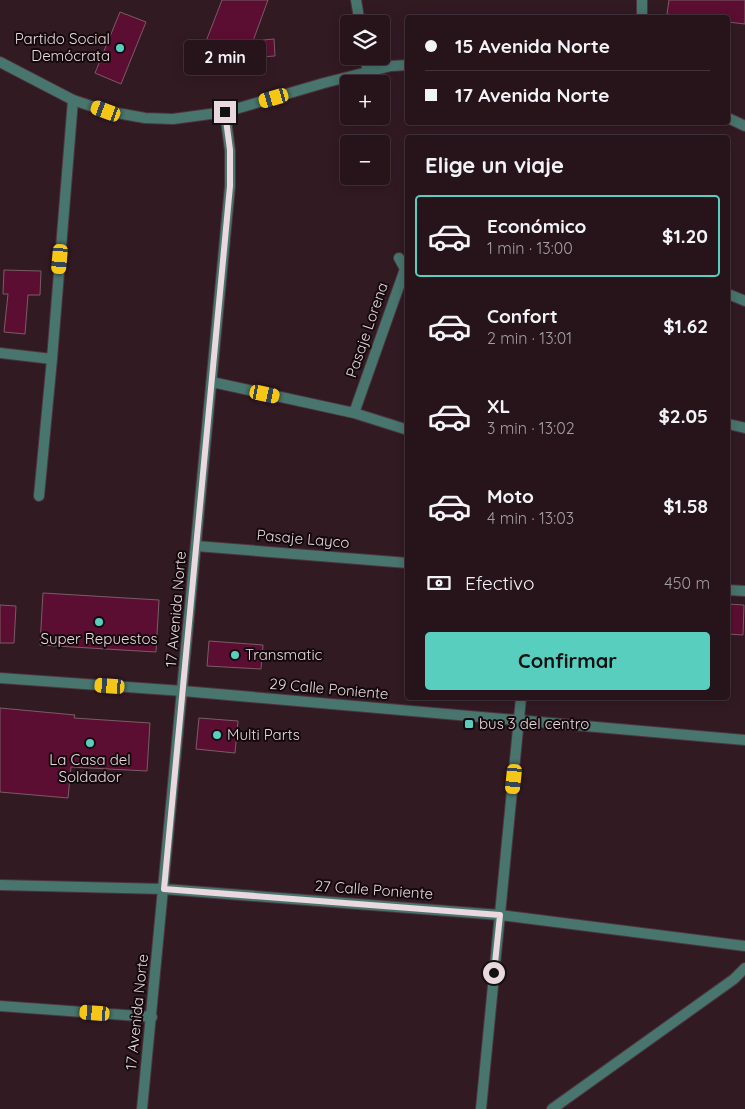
<!DOCTYPE html>
<html lang="es">
<head>
<meta charset="utf-8">
<style>
  body { margin:0; font-family:Quicksand,sans-serif; background:#2e1d23; color:#f1f3f6; height:100vh; display:flex; flex-direction:column; font-size:19px; white-space:nowrap }
  * { box-sizing:border-box; margin:0 }
  p { font-size:16px; color:#a49ea2 }
  .icon { flex:none; width:28px; height:28px; fill:none; stroke:currentColor; stroke-width:2; stroke-linecap:round; stroke-linejoin:round }
  .map { position:relative; flex:1; overflow:hidden }
  .sheet { position:absolute; left:405px; top:135px; width:325px; height:565px; display:flex; flex-direction:column; background:#26141a; border-radius:5px; box-shadow:0 2px 12px #0003,0 0 0 1px #423339 }
  .sheet>* { flex:none }
  .top-card { position:absolute; left:405px; top:15px; width:325px; height:110px; border-radius:5px; box-shadow:0 2px 12px #0003,0 0 0 1px #423339; display:grid; align-content:center; height:110px; padding:0 20px; background:#26141a }
  .fabs { position:absolute; left:340px; top:15px; display:grid; gap:10px }
  .fabs a { display:grid; place-items:center; width:50px; height:50px; border-radius:5px; background:#26141a; box-shadow:0 2px 12px #0003,0 0 0 1px #423339; font-size:25px }
  .end { position:absolute; width:22px; height:22px; margin:-11px; border:6px solid #e9d8dd; background:#111; box-shadow:0 0 0 2px #111 }
  .from { border-radius:50% }
  .bubble { position:absolute; height:35px; border-radius:5px; background:#26141a; box-shadow:0 2px 12px #0003,0 0 0 1px #423339; font-size:16px; font-weight:700; line-height:35px; text-align:center }
  .car { position:absolute; width:15px; height:30px; margin:-15px -8px; border-radius:6px; box-shadow:0 0 4px 1px #0007; background:linear-gradient(#f5c518 24%,#345 0 40%,#f5c518 0 76%,#345 0 86%,#f5c518 0) }
  .top-card b { display:flex; align-items:center; gap:18px; height:48px; font-size:19px }
  .top-card b+b { border-top:1px solid #423339 }
  .top-card i { width:12px; height:12px; background:#f1f3f6 }
  ul { padding:0; list-style:none }
  li { display:flex; align-items:center; gap:15px; height:82px; margin:0 10px 8px; padding:0 10px; border:2px solid transparent; border-radius:5px }
  li div { flex:1 }
  li b { display:block; font-size:19px }
  li em { font-style:normal; font-weight:700 }
  li.selected { border-color:#58cebf }
  li>.icon { width:45px; height:45px; stroke-width:1.5 }
  h2 { padding:0 20px; font-size:22px; line-height:60px }
  .pay { display:flex; align-items:center; gap:12px; height:55px; padding:0 20px; font-size:19px }
  .pay p { margin-inline-start:auto }
  .cta { display:flex; gap:10px; margin-top:auto; padding:10px 20px }
  .cta a { flex:1; height:58px; border-radius:5px; background:#58cebf; color:#111; font-size:20px; font-weight:700; line-height:58px; text-align:center }
  .map>svg:first-child { display:block }
</style>
</head>
<body>
<div class="map">
<svg width="745" height="1109" viewBox="0 0 745 1109">
  <rect width="100%" height="100%" fill="#321a23"/>
  <!-- building -->
  <path fill="#5c0e32" stroke="#795c65" d="M 222,0 L 268,0 L 253,41 L 274,39 L 275,56 L 246,58 L 241,72 L 200,57 Z
    M 669,0 L 745,0 L 745,24 L 728,22 L 728,18 L 695,18 L 667,14 Z
    M 120,12 L 146,22 L 121,84 L 95,73 Z
    M 4,270 L 41,271 L 40,295 L 28,295 L 25,334 L 4,332 L 8,294 L 3,294 Z
    M 43,593 L 159,600 L 156,652 L 40,645 Z
    M 728,604 L 744,605 L 743,635 L 728,634 Z
    M 0,605 L 16,606 L 14,643 L 0,643 Z
    M 209,641 L 263,645 L 261,669 L 207,666 Z
    M 0,708 L 75,715 L 74,718 L 150,723 L 147,771 L 71,767 L 68,798 L 0,792 Z
    M 199,718 L 238,721 L 235,753 L 196,749 Z"/>
  <g fill="none" stroke-linecap="round" stroke-linejoin="round">
    <defs>
      <path id="minor" d="M 356,0 L 360,24
        M 642,0 L 642,18
        M 365,56 L 368,73
        M 728,294 L 745,301
        M 0,353 L 52,359
        M 212,382 L 354,413 L 408,430
        M 354,413 L 405,269 L 399,258
        M 728,424 L 745,428
        M 39,496 L 52,359 L 73,100
        M 196,546 L 408,563
        M 728,590 L 745,591
        M 0,885 L 164,889 L 500,915 L 745,946
        M 0,1006 L 152,1017
        M 142,1109 L 230,186 L 230,151 L 225,112
        M 481,1109 L 521,698
        M 552,1109 L 734,979 L 745,968"/>
      <path id="tertiary" d="M 0,62 L 73,100 L 106,111 L 145,118 L 173,119 L 225,112 L 324,83 L 391,66 L 408,65
        M 728,118 L 745,126
        M 0,678 L 183,691 L 745,740"/>
    </defs>
    <!-- minor casing -->
    <use href="#minor" stroke="#4c353d" stroke-width="12"/>
    <!-- tertiary casing -->
    <use href="#tertiary" stroke="#4c353d" stroke-width="12"/>
    <!-- minor -->
    <use href="#minor" stroke="#48756e" stroke-width="10"/>
    <!-- tertiary -->
    <use href="#tertiary" stroke="#48756e" stroke-width="10"/>
  </g>
  <g fill="none" stroke-linecap="round" stroke-linejoin="round">
    <!-- route -->
    <path stroke="#e9d8dd" stroke-width="6" d="M 225,112 L 230,150 L 230,186 L 164,889 L 500,915 L 494,973"/>
  </g>
  <!-- markers -->
  <g fill="#58cebf" stroke="#13090c" stroke-width="2">
    <circle cx="120" cy="48" r="5"/>
    <circle cx="99" cy="622" r="5"/>
    <circle cx="235" cy="655" r="5"/>
    <rect x="464" y="719" width="10" height="10" rx="2.5"/>
    <circle cx="217" cy="735" r="5"/>
    <circle cx="90" cy="743" r="5"/>
  </g>
  <g text-anchor="middle" stroke-width="4" stroke-linejoin="round" paint-order="stroke">
    <!-- poi labels -->
    <g font-size="15" fill="#e9d8dd" stroke="#13090c" text-anchor="start">
      <text x="110" y="44" text-anchor="end">Partido Social<tspan x="110" dy="17">Demócrata</tspan></text>
      <text x="99" y="644" text-anchor="middle">Super Repuestos</text>
      <text x="245" y="660">Transmatic</text>
      <text x="479" y="729">bus 3 del centro</text>
      <text x="227" y="740">Multi Parts</text>
      <text x="90" y="765" text-anchor="middle">La Casa del<tspan x="90" dy="17">Soldador</tspan></text>
    </g>
    <!-- street labels -->
    <g font-size="15" fill="#e9d8dd" stroke="#13090c">
      <text transform="translate(367 330) rotate(-71)" y="5">Pasaje Lorena</text>
      <text transform="translate(303 539) rotate(5)" y="5">Pasaje Layco</text>
      <text transform="translate(176 609) rotate(-85)" y="5">17 Avenida Norte</text>
      <text transform="translate(329 689) rotate(5)" y="5">29 Calle Poniente</text>
      <text transform="translate(374 890) rotate(4)" y="5">27 Calle Poniente</text>
      <text transform="translate(137 1012) rotate(-84)" y="5">17 Avenida Norte</text>
    </g>
  </g>
</svg>
<div class="fabs">
<a><svg class="icon" aria-label="layers" viewBox="0 0 24 24"><path d="M12 4l9 5-9 5-9-5zM3 14l9 5 9-5"/></svg></a>
<a>+</a>
<a>−</a>
</div>
<i class="end from" style="left:494px;top:973px"></i>
<i class="end" style="left:225px;top:112px"></i>
<div class="bubble" style="left:184px;top:40px;width:82px">2 min</div>
<i class="car" style="left:274px;top:98px;rotate:254deg"></i>
<i class="car" style="left:106px;top:111px;rotate:290deg"></i>
<i class="car" style="left:60px;top:259px;rotate:185deg"></i>
<i class="car" style="left:265px;top:394px;rotate:102deg"></i>
<i class="car" style="left:110px;top:686px;rotate:274deg"></i>
<i class="car" style="left:514px;top:779px;rotate:186deg"></i>
<i class="car" style="left:95px;top:1013px;rotate:274deg"></i>
<div class="top-card">
<b><i class="from"></i>15 Avenida Norte</b>
<b><i></i>17 Avenida Norte</b>
</div>
<section class="sheet">
<h2>Elige un viaje</h2>
<ul>
<li class="selected"><svg class="icon" aria-label="car" viewBox="0 0 24 24"><path d="M5 17H2v-5l4-1 3-4h7l3 4 3 1v5h-3M9 17h6M6 11h13"/><circle cx="7" cy="17" r="2"/><circle cx="17" cy="17" r="2"/></svg><div><b>Económico</b><p>1 min · 13:00</p></div><em>$1.20</em></li>
<li><svg class="icon" aria-label="car" viewBox="0 0 24 24"><path d="M5 17H2v-5l4-1 3-4h7l3 4 3 1v5h-3M9 17h6M6 11h13"/><circle cx="7" cy="17" r="2"/><circle cx="17" cy="17" r="2"/></svg><div><b>Confort</b><p>2 min · 13:01</p></div><em>$1.62</em></li>
<li><svg class="icon" aria-label="car" viewBox="0 0 24 24"><path d="M5 17H2v-5l4-1 3-4h7l3 4 3 1v5h-3M9 17h6M6 11h13"/><circle cx="7" cy="17" r="2"/><circle cx="17" cy="17" r="2"/></svg><div><b>XL</b><p>3 min · 13:02</p></div><em>$2.05</em></li>
<li><svg class="icon" aria-label="car" viewBox="0 0 24 24"><path d="M5 17H2v-5l4-1 3-4h7l3 4 3 1v5h-3M9 17h6M6 11h13"/><circle cx="7" cy="17" r="2"/><circle cx="17" cy="17" r="2"/></svg><div><b>Moto</b><p>4 min · 13:03</p></div><em>$1.58</em></li>
</ul>
<div class="pay"><svg class="icon" aria-label="cash" viewBox="0 0 24 24"><path d="M3 7h18v10H3z"/><circle cx="12" cy="12" r="2"/></svg>Efectivo<p>450 m</p></div>
<div class="cta"><a>Confirmar</a></div>
</section>
</div>
</body>
</html>
